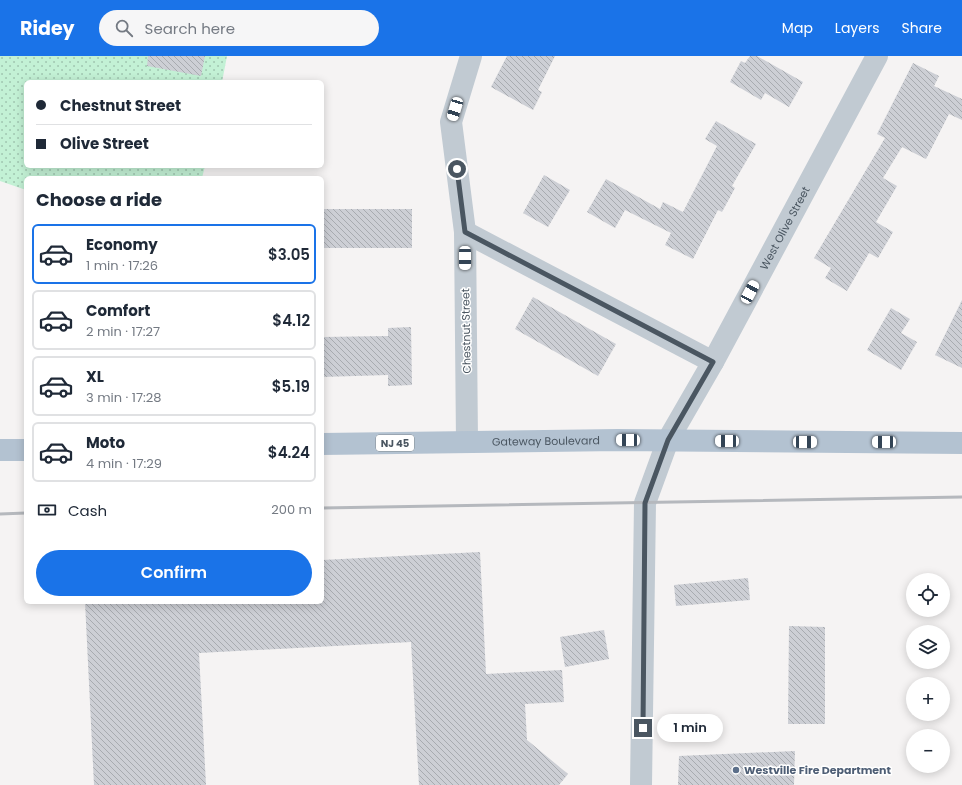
<!DOCTYPE html>
<html lang="en">
<head>
<meta charset="utf-8">
<style>
  body { margin:0; font-family:Poppins,sans-serif; background:#f6f6f7; color:#1f2937; height:100vh; display:flex; flex-direction:column; font-size:15px; white-space:nowrap }
  * { box-sizing:border-box; margin:0 }
  p { font-size:13px; color:#747a83 }
  .icon { flex:none; width:22px; height:22px; fill:none; stroke:currentColor; stroke-width:2; stroke-linecap:round; stroke-linejoin:round }
  .map { position:relative; flex:1; overflow:hidden }
  .drawer { position:absolute; left:24px; top:120px; width:300px; height:428px; display:flex; flex-direction:column; background:#fff; border-radius:6px; box-shadow:0 2px 10px #0003 }
  .drawer>* { flex:none }
  .banner { position:absolute; left:24px; top:24px; width:300px; height:88px; border-radius:6px; box-shadow:0 2px 10px #0003; display:grid; align-content:center; height:88px; padding:0 12px; background:#fff }
  .buttons { position:absolute; left:906px; top:517px; display:grid; gap:8px }
  .buttons a { display:grid; place-items:center; width:44px; height:44px; border-radius:50%; background:#fff; box-shadow:0 2px 10px #0003; font-size:20px }
  .end { position:absolute; width:18px; height:18px; margin:-9px; border:5px solid #4a5661; background:#fff; box-shadow:0 0 0 2px #fff }
  .from { border-radius:50% }
  .bubble { position:absolute; height:28px; border-radius:14px; background:#fff; box-shadow:0 2px 10px #0003; font-size:13px; font-weight:600; line-height:28px; text-align:center }
  .car { position:absolute; width:12px; height:24px; margin:-12px -6px; border-radius:5px; box-shadow:0 0 3px 1px #0007; background:linear-gradient(#fff 24%,#345 0 40%,#fff 0 76%,#345 0 86%,#fff 0) }
  .banner b { display:flex; align-items:center; gap:14px; height:38px; font-size:15px }
  .banner b+b { border-top:1px solid #e0e1e3 }
  .banner i { width:10px; height:10px; background:#1f2937 }
  ul { padding:0; list-style:none }
  li { display:flex; align-items:center; gap:12px; height:60px; margin:0 8px 6px; padding:0 4px; border:2px solid #e0e1e3; border-radius:6px }
  li div { flex:1 }
  li b { display:block; font-size:15px }
  li em { font-style:normal; font-weight:600 }
  li.active { border-color:#1a73e8 }
  li>.icon { width:36px; height:36px; stroke-width:1.5 }
  h2 { padding:0 12px; font-size:18px; line-height:48px }
  .pay { display:flex; align-items:center; gap:10px; height:44px; padding:0 12px; font-size:15px }
  .pay p { margin-inline-start:auto }
  .action { display:flex; gap:8px; margin-top:auto; padding:8px 12px }
  .action a { flex:1; height:46px; border-radius:24px; background:#1a73e8; color:#fff; font-size:16px; font-weight:600; line-height:46px; text-align:center }
  header { display:flex; align-items:center; gap:24px; box-sizing:border-box; height:56px; padding:0 20px; background:#1a73e8; color:#fff }
  header strong { font-size:19px }
  nav { display:flex; gap:22px; margin-inline-start:auto; font-size:14px }
  .search { width:280px; height:36px; background:#f6f6f7; display:flex; align-items:center; gap:10px; box-sizing:border-box; padding:0 14px; border-radius:22px; color:#747a83; font-size:15px }
  .map>svg:first-child { display:block }
</style>
</head>
<body>
<header>
<strong>Ridey</strong>
<div class="search"><svg class="icon" aria-label="search" viewBox="0 0 24 24"><circle cx="10" cy="10" r="6"/><path d="M15 15l6 6"/></svg>Search here</div>
<nav><a>Map</a><a>Layers</a><a>Share</a></nav>
</header>
<div class="map">
<svg width="962" height="729" viewBox="0 0 962 729">
  <defs>
    <pattern id="park-dots" width="8" height="8" patternUnits="userSpaceOnUse"><rect width="8" height="8" fill="#c3f1d5"/><path d="M2 2h.1M6 6h.1" fill="none" stroke="#a0c6b0" stroke-width="1.8" stroke-linecap="round"/></pattern>
    <pattern id="building-back-hatch" width="6" height="6" patternUnits="userSpaceOnUse"><rect width="6" height="6" fill="#cdcfd5"/><path d="M-1 5l2 2M0 0l6 6M5-1l2 2" fill="none" stroke="#a8abb0"/></pattern>
  </defs>
  <rect width="100%" height="100%" fill="#f5f3f3"/>
  <!-- park -->
  <path fill="url(#park-dots)" d="M 0,0 L 227,0 L 222,26 L 26,26 L 26,110 L 205,110 L 202,122 L 26,122 L 26,134 L 0,125 Z"/>
  <!-- building -->
  <path fill="url(#building-back-hatch)" d="M 148,0 L 205,0 L 201,20 L 147,10 Z
    M 507,0 L 555,0 L 538,34 L 542,36 L 533,54 L 491,31 Z
    M 750,0 L 757,0 L 803,26 L 789,51 L 765,37 L 761,44 L 730,26 L 741,5 L 745,7 Z
    M 913,7 L 939,20 L 934,30 L 962,43 L 962,64 L 949,58 L 926,103 L 902,91 L 883,122 L 897,130 L 876,166 L 893,176 L 878,202 L 869,197 L 847,235 L 825,222 L 831,212 L 814,202 L 885,82 L 877,78 Z
    M 716,65 L 756,88 L 732,130 L 735,132 L 722,156 L 718,154 L 693,203 L 665,189 L 671,177 L 625,154 L 615,172 L 587,156 L 606,123 L 660,153 L 663,146 L 683,156 L 717,90 L 705,83 Z
    M 544,119 L 570,134 L 548,171 L 523,157 Z
    M 322,153 L 412,153 L 412,192 L 322,192 Z
    M 533,241 L 616,288 L 598,320 L 515,273 Z
    M 962,244 L 962,312 L 935,299 Z
    M 891,252 L 910,263 L 901,277 L 917,286 L 901,314 L 867,294 Z
    M 411,271 L 412,329 L 388,330 L 388,319 L 322,321 L 322,281 L 388,280 L 388,272 Z
    M 480,496 L 486,618 L 562,614 L 564,646 L 525,648 L 527,684 L 568,718 L 559,729 L 419,729 L 411,586 L 199,597 L 206,729 L 94,729 L 85,546 L 322,546 L 322,504 Z
    M 748,522 L 750,544 L 676,550 L 674,529 Z
    M 789,570 L 825,571 L 825,668 L 788,668 Z
    M 604,574 L 609,603 L 565,611 L 560,581 Z
    M 795,695 L 794,729 L 678,729 L 679,700 Z"/>
  <g fill="none" stroke-linecap="round" stroke-linejoin="round">
    <!-- minor -->
    <g stroke="#c1cad2" stroke-width="22">
      <path d="M 465,176 L 713,306"/>
      <path id="s1" d="M 668,384 L 713,306 L 877,0"/>
      <path d="M 467,385 L 465,176 L 451,66 L 471,0"/>
    </g>
    <!-- tertiary -->
    <path stroke="#c1cad2" stroke-width="22" d="M 641,729 L 645,447 L 668,384"/>
    <!-- primary -->
    <g stroke="#b3c2d1" stroke-width="22">
      <path id="s2" d="M 322,388 L 618,384 L 962,387"/>
      <path d="M 0,394 L 26,394"/>
    </g>
    <!-- rail -->
    <path stroke="#b5b8bd" stroke-width="3" d="M 322,452 L 962,441
      M 0,458 L 26,457"/>
  </g>
  <g fill="none" stroke-linecap="round" stroke-linejoin="round">
    <!-- route -->
    <path stroke="#4a5661" stroke-width="5" d="M 457,113 L 465,176 L 713,306 L 668,384 L 645,447 L 643,672"/>
  </g>
  <!-- markers -->
  <circle fill="#5c6f8a" stroke="#fff" stroke-width="1.5" cx="736" cy="714" r="4"/>
  <g text-anchor="middle" stroke-width="3" stroke-linejoin="round" paint-order="stroke">
    <!-- shield labels -->
    <rect fill="#fff" stroke="#808990" stroke-width="1" x="376" y="379" width="38" height="16" rx="3"/>
    <g font-size="10" font-weight="bold" fill="#4a5661">
      <text x="395" y="391">NJ 45</text>
    </g>
    <!-- street labels -->
    <g font-size="11" fill="#4a5661" stroke="#fff">
      <text dy="4" stroke="none"><textPath href="#s1" startOffset="242">West Olive Street</textPath></text>
      <text transform="translate(466 275) rotate(-91)" y="4">Chestnut Street</text>
      <text dy="4" stroke="none"><textPath href="#s2" startOffset="224">Gateway Boulevard</textPath></text>
    </g>
    <!-- service labels -->
    <g font-size="11" font-weight="bold" fill="#4e5e75" stroke="#fff" text-anchor="start">
      <text x="744" y="718">Westville Fire Department</text>
    </g>
  </g>
</svg>
<div class="buttons">
<a><svg class="icon" aria-label="locate" viewBox="0 0 24 24"><circle cx="12" cy="12" r="6"/><path d="M12 2v4M12 18v4M2 12h4M18 12h4"/></svg></a>
<a><svg class="icon" aria-label="layers" viewBox="0 0 24 24"><path d="M12 4l9 5-9 5-9-5zM3 14l9 5 9-5"/></svg></a>
<a>+</a>
<a>−</a>
</div>
<i class="end from" style="left:457px;top:113px"></i>
<i class="end" style="left:643px;top:672px"></i>
<div class="bubble" style="left:657px;top:658px;width:66px">1 min</div>
<i class="car" style="left:455px;top:53px;rotate:197deg"></i>
<i class="car" style="left:465px;top:202px;rotate:180deg"></i>
<i class="car" style="left:750px;top:236px;rotate:28deg"></i>
<i class="car" style="left:628px;top:384px;rotate:271deg"></i>
<i class="car" style="left:727px;top:385px;rotate:271deg"></i>
<i class="car" style="left:805px;top:386px;rotate:90deg"></i>
<i class="car" style="left:884px;top:386px;rotate:270deg"></i>
<div class="banner">
<b><i class="from"></i>Chestnut Street</b>
<b><i></i>Olive Street</b>
</div>
<section class="drawer">
<h2>Choose a ride</h2>
<ul>
<li class="active"><svg class="icon" aria-label="car" viewBox="0 0 24 24"><path d="M5 17H2v-5l4-1 3-4h7l3 4 3 1v5h-3M9 17h6M6 11h13"/><circle cx="7" cy="17" r="2"/><circle cx="17" cy="17" r="2"/></svg><div><b>Economy</b><p>1 min · 17:26</p></div><em>$3.05</em></li>
<li><svg class="icon" aria-label="car" viewBox="0 0 24 24"><path d="M5 17H2v-5l4-1 3-4h7l3 4 3 1v5h-3M9 17h6M6 11h13"/><circle cx="7" cy="17" r="2"/><circle cx="17" cy="17" r="2"/></svg><div><b>Comfort</b><p>2 min · 17:27</p></div><em>$4.12</em></li>
<li><svg class="icon" aria-label="car" viewBox="0 0 24 24"><path d="M5 17H2v-5l4-1 3-4h7l3 4 3 1v5h-3M9 17h6M6 11h13"/><circle cx="7" cy="17" r="2"/><circle cx="17" cy="17" r="2"/></svg><div><b>XL</b><p>3 min · 17:28</p></div><em>$5.19</em></li>
<li><svg class="icon" aria-label="car" viewBox="0 0 24 24"><path d="M5 17H2v-5l4-1 3-4h7l3 4 3 1v5h-3M9 17h6M6 11h13"/><circle cx="7" cy="17" r="2"/><circle cx="17" cy="17" r="2"/></svg><div><b>Moto</b><p>4 min · 17:29</p></div><em>$4.24</em></li>
</ul>
<div class="pay"><svg class="icon" aria-label="cash" viewBox="0 0 24 24"><path d="M3 7h18v10H3z"/><circle cx="12" cy="12" r="2"/></svg>Cash<p>200 m</p></div>
<div class="action"><a>Confirm</a></div>
</section>
</div>
</body>
</html>
